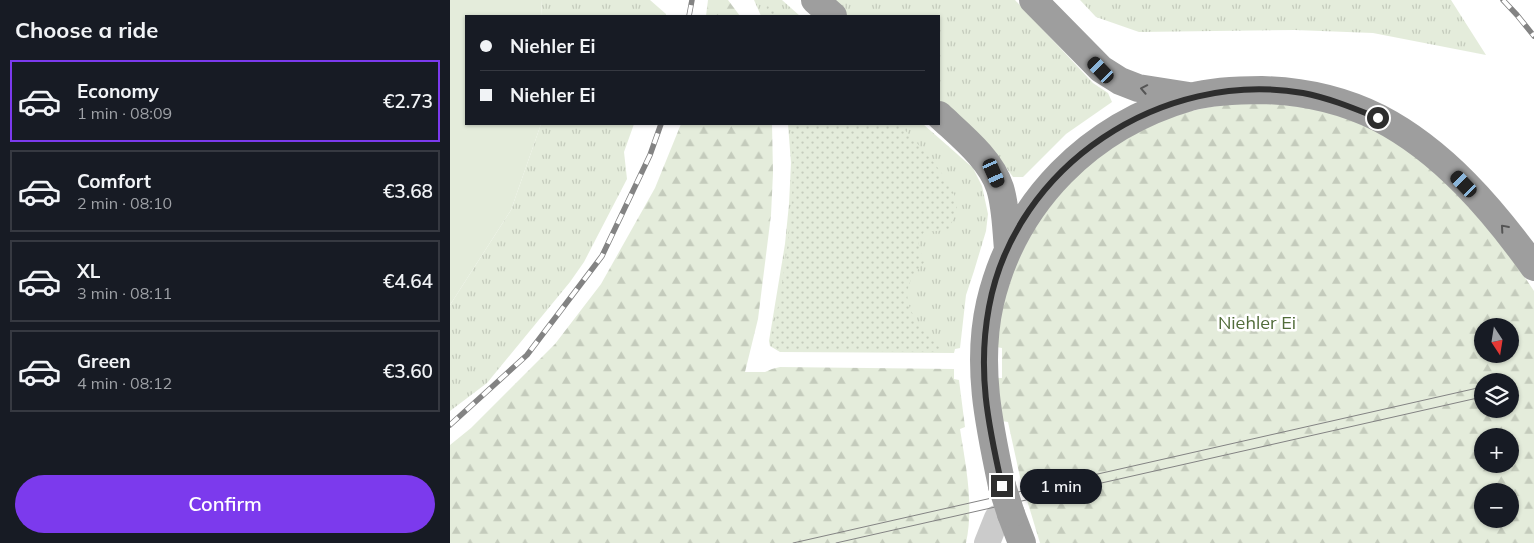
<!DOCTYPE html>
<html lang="en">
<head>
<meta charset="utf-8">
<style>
  body { margin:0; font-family:Mulish,sans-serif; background:#242831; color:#f1f3f6; height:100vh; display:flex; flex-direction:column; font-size:19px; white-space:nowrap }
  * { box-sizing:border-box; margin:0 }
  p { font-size:16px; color:#9ea1a6 }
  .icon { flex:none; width:28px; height:28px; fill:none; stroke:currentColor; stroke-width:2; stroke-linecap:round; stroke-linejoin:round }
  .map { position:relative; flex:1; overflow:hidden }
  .panel { display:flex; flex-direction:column; background:#171b24; width:450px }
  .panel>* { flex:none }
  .hud { position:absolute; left:15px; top:15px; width:475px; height:110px; border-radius:0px; box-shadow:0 1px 4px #0004; display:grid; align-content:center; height:110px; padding:0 15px; background:#171b24 }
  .needle { width:32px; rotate:168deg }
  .buttons { position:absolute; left:1024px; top:318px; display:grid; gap:10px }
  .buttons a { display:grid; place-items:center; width:45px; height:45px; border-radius:50%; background:#171b24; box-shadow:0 1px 4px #0004; font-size:25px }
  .end { position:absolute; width:22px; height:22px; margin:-11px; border:6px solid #2e2e2e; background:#fff; box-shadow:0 0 0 2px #fff }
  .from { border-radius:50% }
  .bubble { position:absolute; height:35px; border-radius:18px; background:#171b24; box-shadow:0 1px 4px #0004; font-size:16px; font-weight:600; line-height:35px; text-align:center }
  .car { position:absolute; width:15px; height:30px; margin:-15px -8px; border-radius:6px; box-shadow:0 0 4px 1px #0007; background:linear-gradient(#222 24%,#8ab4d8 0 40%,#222 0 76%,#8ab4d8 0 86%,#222 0) }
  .hud b { display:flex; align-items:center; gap:18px; height:48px; font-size:19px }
  .hud b+b { border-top:1px solid #363941 }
  .hud i { width:12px; height:12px; background:#f1f3f6 }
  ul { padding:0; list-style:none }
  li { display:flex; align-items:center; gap:15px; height:82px; margin:0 10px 8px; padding:0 5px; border:2px solid #363941; border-radius:0px }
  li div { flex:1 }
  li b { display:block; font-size:19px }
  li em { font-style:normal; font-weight:600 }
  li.on { border-color:#7c3aed }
  li>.icon { width:45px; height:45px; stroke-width:1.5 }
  h2 { padding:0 15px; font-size:22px; line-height:60px }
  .action { display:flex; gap:10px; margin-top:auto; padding:10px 15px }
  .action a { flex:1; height:58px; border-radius:30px; background:#7c3aed; color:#fff; font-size:20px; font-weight:600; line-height:58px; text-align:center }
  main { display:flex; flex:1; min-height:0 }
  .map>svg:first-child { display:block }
</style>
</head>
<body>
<main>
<section class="panel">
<h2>Choose a ride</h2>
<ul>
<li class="on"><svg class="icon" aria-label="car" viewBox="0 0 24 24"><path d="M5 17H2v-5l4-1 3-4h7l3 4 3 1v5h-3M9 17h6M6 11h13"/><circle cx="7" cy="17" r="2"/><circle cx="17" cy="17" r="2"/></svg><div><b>Economy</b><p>1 min · 08:09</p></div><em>€2.73</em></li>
<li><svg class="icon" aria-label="car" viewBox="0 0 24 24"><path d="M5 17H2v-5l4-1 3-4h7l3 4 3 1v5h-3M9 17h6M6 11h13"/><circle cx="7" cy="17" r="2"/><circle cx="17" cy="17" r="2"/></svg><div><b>Comfort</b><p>2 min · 08:10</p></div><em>€3.68</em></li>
<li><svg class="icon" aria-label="car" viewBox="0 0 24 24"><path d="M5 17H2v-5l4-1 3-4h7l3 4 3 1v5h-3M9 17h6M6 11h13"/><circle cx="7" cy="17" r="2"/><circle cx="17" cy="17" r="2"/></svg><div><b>XL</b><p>3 min · 08:11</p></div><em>€4.64</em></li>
<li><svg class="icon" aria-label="car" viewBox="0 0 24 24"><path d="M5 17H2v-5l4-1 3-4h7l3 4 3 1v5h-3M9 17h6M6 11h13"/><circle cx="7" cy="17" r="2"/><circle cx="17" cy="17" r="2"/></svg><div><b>Green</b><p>4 min · 08:12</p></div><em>€3.60</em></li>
</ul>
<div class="action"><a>Confirm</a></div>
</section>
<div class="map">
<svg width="1084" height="543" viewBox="0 0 1084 543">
  <defs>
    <pattern id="grass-tufts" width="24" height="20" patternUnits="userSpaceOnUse" patternTransform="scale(1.25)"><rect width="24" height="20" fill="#e4ecdb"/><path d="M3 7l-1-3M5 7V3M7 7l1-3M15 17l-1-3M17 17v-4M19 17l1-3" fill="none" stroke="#c4cbbc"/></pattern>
    <pattern id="forest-firs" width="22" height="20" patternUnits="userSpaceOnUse" patternTransform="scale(1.25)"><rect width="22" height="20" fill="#e4ecdb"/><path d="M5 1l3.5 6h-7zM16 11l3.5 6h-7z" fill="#c4cbbc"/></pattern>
    <pattern id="park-dots" width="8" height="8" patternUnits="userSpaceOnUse" patternTransform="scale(1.25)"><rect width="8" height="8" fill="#e4ecdb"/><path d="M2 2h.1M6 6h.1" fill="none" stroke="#c4cbbc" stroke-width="1.8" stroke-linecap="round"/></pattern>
  </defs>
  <rect width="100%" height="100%" fill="#fff"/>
  <!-- grass -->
  <path fill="url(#grass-tufts)" d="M 91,0 L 200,0 L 216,14 L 216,16 L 92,16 Z
    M 304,0 L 332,0 L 350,16 L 311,16 Z
    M 378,0 L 565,0 L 643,83 L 658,93 L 662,102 L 616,134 L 573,177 L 563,177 L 544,151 L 489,101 L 489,16 L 395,16 Z
    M 630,0 L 1001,0 L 1036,55 L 923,33 L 845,30 L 689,32 L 646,17 Z
    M 91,124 L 184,124 L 174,152 L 177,179 L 134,262 L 120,282 L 37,383 L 0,411 L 0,305 L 61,210 Z
    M 338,124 L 473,124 L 523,168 L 532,186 L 538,214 L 536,231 L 524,271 L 516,295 L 510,348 L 505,349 L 504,353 L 330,352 L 320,346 L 319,341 L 335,244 L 339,204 L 341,163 Z"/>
  <!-- forest -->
  <path fill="url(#forest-firs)" fill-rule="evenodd" d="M 258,0 L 278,0 L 290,16 L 256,16 Z
    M 805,101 L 867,109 L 893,117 L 925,130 L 952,145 L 994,180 L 1030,217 L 1060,255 L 1084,291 L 1084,543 L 590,543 L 570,477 L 558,422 L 552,421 L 546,378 L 552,378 L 552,348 L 546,347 L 549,318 L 561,274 L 588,221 L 612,189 L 653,152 L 704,123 L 741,111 L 775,104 ZM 1032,326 L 1060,326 L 1060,354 L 1032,354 ZM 1032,381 L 1060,381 L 1060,409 L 1032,409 ZM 1032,436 L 1060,436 L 1060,464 L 1032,464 ZM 1032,491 L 1060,491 L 1060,519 L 1032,519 Z
    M 231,124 L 322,124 L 323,173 L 321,215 L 308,319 L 295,372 L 315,372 L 322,369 L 330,367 L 504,369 L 504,379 L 509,380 L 515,427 L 510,429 C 516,467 524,505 516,543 L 0,543 L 0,445 L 21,428 L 105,344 L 151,284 L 205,188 Z"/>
  <!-- park -->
  <path fill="url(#park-dots)" d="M 317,3 L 332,16 L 316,16 Z
    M 340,124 L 449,124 C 464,140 509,185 507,208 C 506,215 501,223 499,230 L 474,232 L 468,241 L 471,253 L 476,260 C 470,267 463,274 460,282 C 449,308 475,331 491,349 L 490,352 L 331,350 C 326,349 322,347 321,341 C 320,332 326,320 327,311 C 330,300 331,288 333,277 C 341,227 346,175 340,124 Z"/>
  <!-- garden -->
  <path fill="#e4ecdb" d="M 0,0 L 91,0 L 92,16 L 16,16 L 16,124 L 91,124 L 61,210 L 0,305 Z"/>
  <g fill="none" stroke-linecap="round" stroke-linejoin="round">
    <!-- tertiary -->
    <path stroke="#cbcbcb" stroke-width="26" d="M 537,543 L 547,518"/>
    <!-- trunk -->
    <path stroke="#9e9e9e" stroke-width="28" d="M 365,0 L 383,16
      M 583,0 L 651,69 L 670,81 L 688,88 L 739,96
      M 489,115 C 510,135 541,159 550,188 C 556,207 556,229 558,249
      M 552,486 C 539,425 526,365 540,303 C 564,201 640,126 740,97 C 763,91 789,90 812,90 C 852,91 893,100 929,118 C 993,151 1043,210 1084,267
      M 561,514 L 572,543"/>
    <!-- tram -->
    <path stroke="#838383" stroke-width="1" d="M 1060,391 L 1062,390
      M 343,543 L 1032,387
      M 386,543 L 1032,397"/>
    <defs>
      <path id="rail" d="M 1053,0 L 1067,15 L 1084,36
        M 239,16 L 242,0
        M 0,425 L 77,355 L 152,256 L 200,155 L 211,124"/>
    </defs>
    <!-- rail casing -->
    <use href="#rail" stroke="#838383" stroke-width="5.5"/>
    <!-- rail -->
    <use href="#rail" stroke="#fff" stroke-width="4" stroke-dasharray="11" stroke-linecap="butt"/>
    <!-- trunk-bridge -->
    <path stroke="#9e9e9e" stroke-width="28" d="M 552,486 L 561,514"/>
  </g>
  <!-- one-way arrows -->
  <defs><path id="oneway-chevron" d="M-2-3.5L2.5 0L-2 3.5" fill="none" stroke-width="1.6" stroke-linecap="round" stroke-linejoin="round" transform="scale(1.25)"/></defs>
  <g stroke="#555">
    <use href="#oneway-chevron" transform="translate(694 89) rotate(-169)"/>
    <use href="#oneway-chevron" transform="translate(1054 228) rotate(-131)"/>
  </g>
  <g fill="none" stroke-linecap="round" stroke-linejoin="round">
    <!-- route -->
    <path stroke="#2e2e2e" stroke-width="6" d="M 552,486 C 538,424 527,371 539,307 C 565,165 712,69 853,93 C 879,98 903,108 928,118"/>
  </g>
  <g text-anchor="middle" stroke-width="5" stroke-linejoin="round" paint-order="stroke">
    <!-- park labels -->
    <g font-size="18" fill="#516c39" stroke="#fff">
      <text x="807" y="329">Niehler Ei</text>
    </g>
  </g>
</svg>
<div class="buttons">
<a><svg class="needle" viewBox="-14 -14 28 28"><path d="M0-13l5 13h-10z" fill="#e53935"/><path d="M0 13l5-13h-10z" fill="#9ea1a6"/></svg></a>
<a><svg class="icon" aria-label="layers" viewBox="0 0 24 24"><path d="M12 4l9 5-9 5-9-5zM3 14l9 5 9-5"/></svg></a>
<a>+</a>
<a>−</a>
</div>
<i class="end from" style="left:928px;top:118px"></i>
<i class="end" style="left:552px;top:486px"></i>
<div class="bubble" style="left:570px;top:469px;width:82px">1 min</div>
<i class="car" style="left:651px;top:70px;rotate:316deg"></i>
<i class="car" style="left:544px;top:173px;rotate:156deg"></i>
<i class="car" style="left:1014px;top:184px;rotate:316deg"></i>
<div class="hud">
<b><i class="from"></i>Niehler Ei</b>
<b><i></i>Niehler Ei</b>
</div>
</div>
</main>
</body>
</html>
